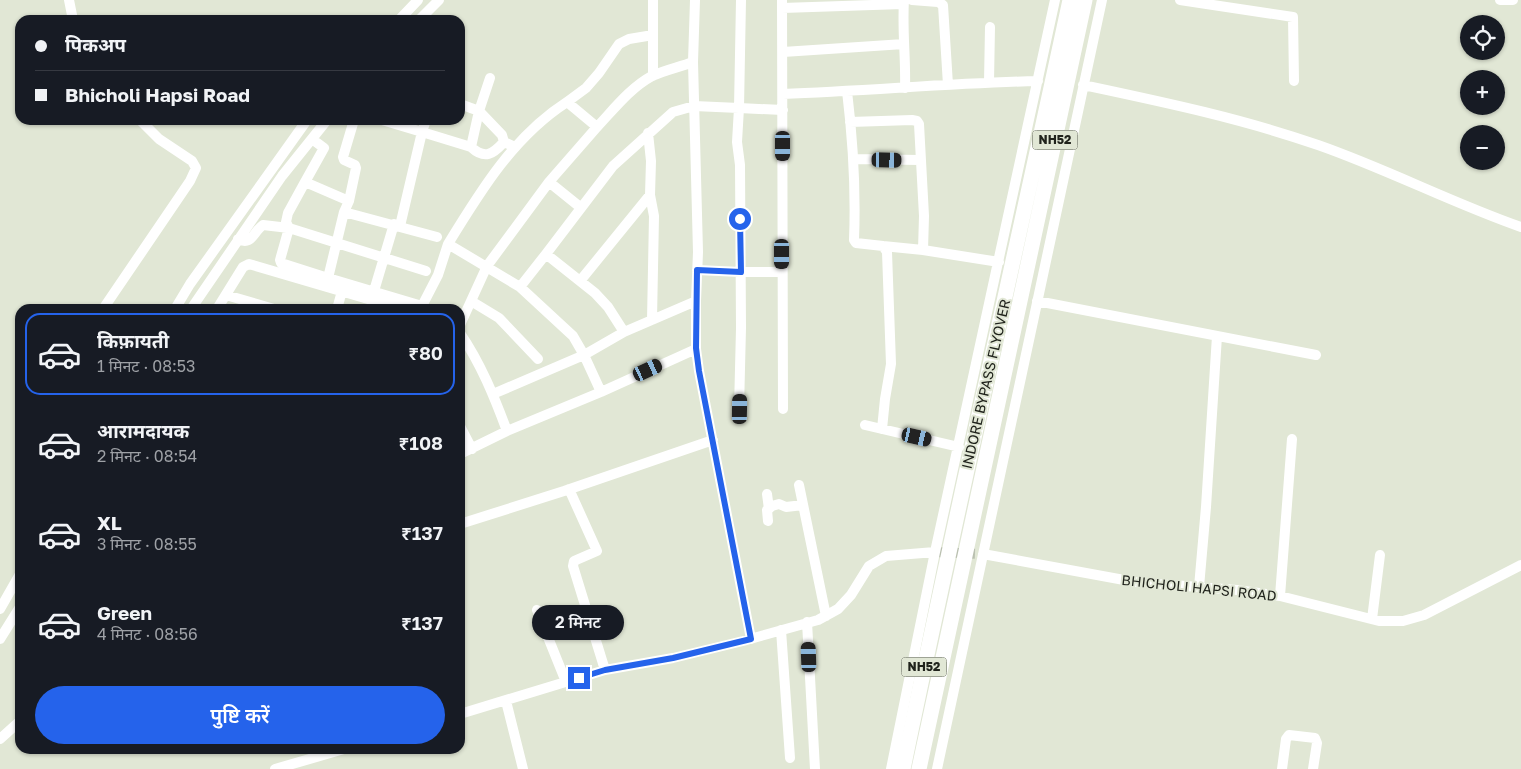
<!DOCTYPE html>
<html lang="hi">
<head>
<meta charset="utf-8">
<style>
  body { margin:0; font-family:"Golos Text","Noto Sans Devanagari",sans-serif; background:#20242c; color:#f1f3f6; height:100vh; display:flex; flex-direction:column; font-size:19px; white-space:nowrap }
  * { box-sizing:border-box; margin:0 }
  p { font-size:16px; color:#9ea1a6 }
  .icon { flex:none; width:28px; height:28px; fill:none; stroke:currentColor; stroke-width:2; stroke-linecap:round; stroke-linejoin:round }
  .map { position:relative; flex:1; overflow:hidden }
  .drawer { position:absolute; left:15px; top:304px; width:450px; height:450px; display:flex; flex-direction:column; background:#171b24; border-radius:15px; box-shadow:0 1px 4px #0004 }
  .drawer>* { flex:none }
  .banner { position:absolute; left:15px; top:15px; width:450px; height:110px; border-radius:15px; box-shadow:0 1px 4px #0004; display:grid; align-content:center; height:110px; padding:0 20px; background:#171b24 }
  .tools { position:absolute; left:1460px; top:15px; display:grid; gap:10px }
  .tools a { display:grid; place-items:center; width:45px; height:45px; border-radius:50%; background:#171b24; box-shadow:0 1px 4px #0004; font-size:25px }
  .end { position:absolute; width:22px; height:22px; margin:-11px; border:6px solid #2563eb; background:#fff; box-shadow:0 0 0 2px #fff }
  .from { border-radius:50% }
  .bubble { position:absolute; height:35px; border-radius:18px; background:#171b24; box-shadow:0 1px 4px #0004; font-size:16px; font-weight:600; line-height:35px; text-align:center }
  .car { position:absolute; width:15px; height:30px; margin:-15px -8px; border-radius:6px; box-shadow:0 0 4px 1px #0007; background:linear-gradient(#222 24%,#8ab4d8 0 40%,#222 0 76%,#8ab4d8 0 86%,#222 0) }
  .banner b { display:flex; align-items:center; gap:18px; height:48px; font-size:19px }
  .banner b+b { border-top:1px solid #363941 }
  .banner i { width:12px; height:12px; background:#f1f3f6 }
  ul { padding:9px 0 0; list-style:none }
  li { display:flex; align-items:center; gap:15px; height:82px; margin:0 10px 8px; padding:0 10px; border:2px solid transparent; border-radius:15px }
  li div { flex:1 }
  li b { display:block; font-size:19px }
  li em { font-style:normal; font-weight:600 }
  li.selected { border-color:#2563eb }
  li>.icon { width:45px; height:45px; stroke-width:1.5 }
  .action { display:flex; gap:10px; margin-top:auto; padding:10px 20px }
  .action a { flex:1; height:58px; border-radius:30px; background:#2563eb; color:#fff; font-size:20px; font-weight:600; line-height:58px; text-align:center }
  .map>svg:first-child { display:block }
</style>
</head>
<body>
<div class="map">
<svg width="1521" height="769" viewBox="0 0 1521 769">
  <rect width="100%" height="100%" fill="#e1e7d5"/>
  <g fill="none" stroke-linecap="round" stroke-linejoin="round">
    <!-- minor-tunnel -->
    <path stroke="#bac0b0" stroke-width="10" stroke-dasharray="10 5" stroke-linecap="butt" d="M 935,552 L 983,554"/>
    <!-- minor -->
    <path stroke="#fff" stroke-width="10" d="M 69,0 L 73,20
      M 653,0 L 653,76
      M 782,0 L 783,409
      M 904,0 C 902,30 906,59 905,88
      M 912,0 L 938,2 L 943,5 L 948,85
      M 1180,0 L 1293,17 L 1294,81
      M 1500,0 L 1513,0
      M 782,8 L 903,4
      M 399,20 L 418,0
      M 419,20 L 439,0
      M 783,52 L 904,44
      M 693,62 L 695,0
      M 989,82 L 990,27
      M 1083,85 C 1163,102 1240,118 1318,145 C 1387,169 1452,203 1521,227
      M 847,91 C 853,141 856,190 854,240 L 856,243 L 883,246 L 887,252 L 891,364 L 885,399 L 882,429
      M 783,94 C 868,91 953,83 1038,81
      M 567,102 L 586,88 L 599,73 L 619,44 L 629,39 L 653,35
      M 460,104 L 479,111 L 502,135 L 504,142
      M 382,120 L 422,132 L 400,226
      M 426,120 L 422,132 L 471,147 C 485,160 493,154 504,142 L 515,147
      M 850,122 L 912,120 L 917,121 L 919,124 L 924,216 L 923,250
      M 648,133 L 651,161 L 650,195 L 654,216 L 652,320
      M 471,147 L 479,111 L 490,78
      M 853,159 L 920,160
      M 305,182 L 324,148 L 312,139
      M 349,201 L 356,168 L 355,165 L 344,160 L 343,157 L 354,120
      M 580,207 L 549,182 L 597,127
      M 437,237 L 344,212 L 328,278 L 422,306 L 438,275 L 448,244
      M 238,239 C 252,246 253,232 263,225 L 289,228 L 426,271
      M 883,246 L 923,250 L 999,262
      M 546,254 L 613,166 L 673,112 L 694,106 L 739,108 L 741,0
      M 697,270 L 741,272 L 782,272
      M 328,278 L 281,263 L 280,260 L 289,228 L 286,222 L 288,213 L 305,182 L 349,201 L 344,212
      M 580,281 L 650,195
      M 520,287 L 573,336 L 584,355 L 624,332
      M 374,291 L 394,224
      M 226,295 L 274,309
      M 471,301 L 499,318 L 538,359
      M 696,301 L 698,252 L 693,62 C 680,67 665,70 652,76 C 630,88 614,109 597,127 L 567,102 C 514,136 481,190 448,244 L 520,287 L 546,254 L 595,293 L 608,307 L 624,332 L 696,301 L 696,349 L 699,371 L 751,639
      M 1037,301 L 1316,355
      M 103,309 L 190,181 L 196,168 L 192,161 L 159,139 L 140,120
      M 175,309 L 190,284 L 307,120
      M 191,309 L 282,176 L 327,120
      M 217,309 L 243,267 L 249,264 L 402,309
      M 337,309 L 342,291
      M 460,325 L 487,266 L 549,182
      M 460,333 C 481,364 494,396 507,431 L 460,454
      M 493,394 L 584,355 L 601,392 L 696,349
      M 739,409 L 741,328 L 740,165 L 737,142 L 739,108 L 783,110
      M 865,425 L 959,447
      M 460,426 L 472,449
      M 507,431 L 601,392
      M 799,485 L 826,616
      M 569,489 L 597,551 L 574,561 L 573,566 L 605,670
      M 767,494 L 769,509
      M 768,521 L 767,510 L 772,506 L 779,504 L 786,507 L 803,505
      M 460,524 L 564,491 L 713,440
      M 983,554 L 1135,582 L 1237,590 L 1280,596 L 1379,621 L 1403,621 L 1424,615 L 1521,565
      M 1199,587 L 1206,507 L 1217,336
      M 1280,596 L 1292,439
      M 0,609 L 20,574
      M 537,610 L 566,682
      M 1372,619 L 1380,555
      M 807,622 L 815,769
      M 781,630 L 790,758
      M 0,639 L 20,607
      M 506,701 L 523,769
      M 460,714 L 605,670 L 673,658 L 743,641 L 818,620 L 838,609 L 851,595 L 869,566 L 886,556 L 935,552
      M 0,739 L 20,721
      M 275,769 L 344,749
      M 891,769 L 935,552 L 1055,0
      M 937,769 L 1102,0
      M 1282,769 L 1286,739 L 1289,735 L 1315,738 L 1317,743 L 1313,769"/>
    <!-- highway -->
    <path stroke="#fff" stroke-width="15" d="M 903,769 C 956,512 1015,256 1070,0
      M 919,769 L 1085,0"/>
  </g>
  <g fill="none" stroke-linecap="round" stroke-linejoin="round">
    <!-- route -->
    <path stroke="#2563eb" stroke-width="6" d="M 579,678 L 605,670 L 673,658 L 751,639 L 699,371 L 696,348 L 697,270 L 741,272 L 740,219"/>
  </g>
  <g text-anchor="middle" stroke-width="4" stroke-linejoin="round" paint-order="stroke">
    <!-- shield labels -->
    <g fill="#e1e7d5" stroke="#5a5e54" stroke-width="1">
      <rect x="1032.5" y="130.5" width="45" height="19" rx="4"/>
      <rect x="901.5" y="657.5" width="45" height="19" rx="4"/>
    </g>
    <g font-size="12" font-weight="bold" fill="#20231c">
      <text x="1055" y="144">NH52</text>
      <text x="924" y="671">NH52</text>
    </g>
    <!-- street labels -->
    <g font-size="14" fill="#20231c" stroke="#e1e7d5">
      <text transform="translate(986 384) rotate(-77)" y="5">INDORE BYPASS FLYOVER</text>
      <text transform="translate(1199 588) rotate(6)" y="5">BHICHOLI HAPSI ROAD</text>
    </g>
  </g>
</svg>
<div class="tools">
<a><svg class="icon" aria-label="locate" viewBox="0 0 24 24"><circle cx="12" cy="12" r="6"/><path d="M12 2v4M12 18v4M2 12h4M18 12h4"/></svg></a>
<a>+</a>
<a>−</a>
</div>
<i class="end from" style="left:740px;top:219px"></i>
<i class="end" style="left:579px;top:678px"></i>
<div class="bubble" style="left:532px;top:605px;width:92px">2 मिनट</div>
<i class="car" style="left:783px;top:146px;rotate:180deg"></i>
<i class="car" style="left:887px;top:160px;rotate:91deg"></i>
<i class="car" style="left:782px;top:254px;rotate:180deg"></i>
<i class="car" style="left:648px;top:370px;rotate:65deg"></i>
<i class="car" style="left:740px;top:409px;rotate:1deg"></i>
<i class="car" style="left:917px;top:437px;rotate:103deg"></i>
<i class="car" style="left:809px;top:657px;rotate:358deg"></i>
<div class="banner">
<b><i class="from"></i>पिकअप</b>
<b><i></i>Bhicholi Hapsi Road</b>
</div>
<section class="drawer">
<ul>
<li class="selected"><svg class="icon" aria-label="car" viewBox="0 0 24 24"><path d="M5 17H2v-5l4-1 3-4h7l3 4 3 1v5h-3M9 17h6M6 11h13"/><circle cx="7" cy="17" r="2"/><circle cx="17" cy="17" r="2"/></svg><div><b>किफ़ायती</b><p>1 मिनट · 08:53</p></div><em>₹80</em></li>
<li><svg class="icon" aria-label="car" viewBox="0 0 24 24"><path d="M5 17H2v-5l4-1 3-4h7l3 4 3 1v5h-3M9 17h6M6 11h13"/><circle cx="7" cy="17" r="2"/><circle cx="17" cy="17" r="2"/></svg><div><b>आरामदायक</b><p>2 मिनट · 08:54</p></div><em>₹108</em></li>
<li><svg class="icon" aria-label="car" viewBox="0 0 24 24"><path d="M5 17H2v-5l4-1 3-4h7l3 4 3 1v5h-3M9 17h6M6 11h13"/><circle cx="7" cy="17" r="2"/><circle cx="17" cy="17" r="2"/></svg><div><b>XL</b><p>3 मिनट · 08:55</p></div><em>₹137</em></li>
<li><svg class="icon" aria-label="car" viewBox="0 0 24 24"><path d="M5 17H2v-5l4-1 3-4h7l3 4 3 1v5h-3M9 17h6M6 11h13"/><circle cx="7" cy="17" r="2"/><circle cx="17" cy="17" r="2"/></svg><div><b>Green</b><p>4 मिनट · 08:56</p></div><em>₹137</em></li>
</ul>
<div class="action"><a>पुष्टि करें</a></div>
</section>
</div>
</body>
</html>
